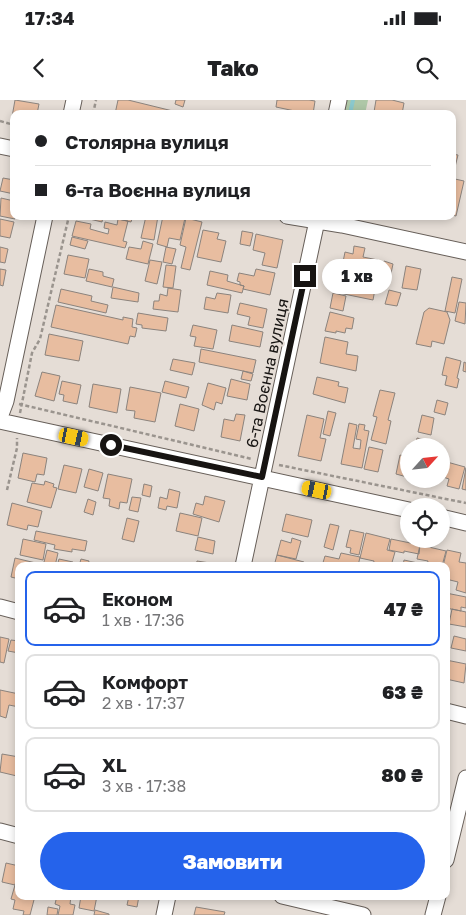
<!DOCTYPE html>
<html lang="uk">
<head>
<meta charset="utf-8">
<style>
  body { margin:0; font-family:"Golos Text",sans-serif; background:#f6f6f6; color:#202124; height:100vh; display:flex; flex-direction:column; font-size:19px; white-space:nowrap }
  * { box-sizing:border-box; margin:0 }
  p { font-size:16px; color:#757577 }
  .icon { flex:none; width:28px; height:28px; fill:none; stroke:currentColor; stroke-width:2; stroke-linecap:round; stroke-linejoin:round }
  .map { position:relative; flex:1; overflow:hidden }
  .panel { position:absolute; left:15px; top:462px; width:435px; height:338px; display:flex; flex-direction:column; background:#fff; border-radius:10px; box-shadow:0 2px 8px #0003 }
  .panel>* { flex:none }
  .top-card { position:absolute; left:10px; top:10px; width:446px; height:110px; border-radius:10px; box-shadow:0 2px 8px #0003; display:grid; align-content:center; height:110px; padding:0 25px; background:#fff }
  .needle { width:32px; rotate:63deg }
  .tools { position:absolute; left:400px; top:338px; display:grid; gap:10px }
  .tools a { display:grid; place-items:center; width:50px; height:50px; border-radius:50%; background:#fff; box-shadow:0 2px 8px #0003; font-size:25px }
  .end { position:absolute; width:22px; height:22px; margin:-11px; border:6px solid #171412; background:#fff; box-shadow:0 0 0 2px #fff }
  .from { border-radius:50% }
  .bubble { position:absolute; height:35px; border-radius:18px; background:#fff; box-shadow:0 2px 8px #0003; font-size:16px; font-weight:800; line-height:35px; text-align:center }
  .car { position:absolute; width:15px; height:30px; margin:-15px -8px; border-radius:6px; box-shadow:0 0 4px 1px #0007; background:linear-gradient(#f5c518 24%,#345 0 40%,#f5c518 0 76%,#345 0 86%,#f5c518 0) }
  .top-card b { display:flex; align-items:center; gap:18px; height:48px; font-size:19px }
  .top-card b+b { border-top:1px solid #e0e0e0 }
  .top-card i { width:12px; height:12px; background:#202124 }
  ul { padding:9px 0 0; list-style:none }
  li { display:flex; align-items:center; gap:15px; height:75px; margin:0 10px 8px; padding:0 15px; border:2px solid #e0e0e0; border-radius:10px }
  li div { flex:1 }
  li b { display:block; font-size:19px }
  li em { font-style:normal; font-weight:800 }
  li.active { border-color:#2563eb }
  li>.icon { width:45px; height:45px; stroke-width:1.5 }
  .primary-button { display:flex; gap:10px; margin-top:auto; padding:10px 25px }
  .primary-button a { flex:1; height:58px; border-radius:30px; background:#2563eb; color:#fff; font-size:20px; font-weight:800; line-height:58px; text-align:center }
  .status { display:flex; justify-content:space-between; align-items:center; height:35px; padding:0 25px; background:#fff; direction:ltr }
  .status svg { height:14px; fill:currentColor }
  header { display:flex; justify-content:space-between; align-items:center; height:65px; padding:0 25px; background:#fff; font-size:22px; font-weight:800 }
  .map>svg:first-child { display:block }
</style>
</head>
<body>
<div class="status"><b>17:34</b><svg viewBox="0 0 49 12"><path d="M0 12V9h3v3zM5 12V6h3v6zM10 12V3h3v9zM15 12V0h3v12zM26 1h20v11H26zM47 4h2v5h-2z"/></svg></div>
<header><svg class="icon" aria-label="back" viewBox="0 0 24 24"><path d="M15 5l-7 7 7 7"/></svg>Tako<svg class="icon" aria-label="search" viewBox="0 0 24 24"><circle cx="10" cy="10" r="6"/><path d="M15 15l6 6"/></svg></header>
<div class="map">
<svg width="466" height="815" viewBox="0 0 466 815">
  <rect width="100%" height="100%" fill="#e5ddd6"/>
  <!-- green -->
  <path fill="#aec7a7" d="M 342,0 L 368,0 L 365,14 L 339,14 Z"/>
  <g fill="none" stroke-linecap="round" stroke-linejoin="round">
    <!-- stream -->
    <path stroke="#8ac8cc" stroke-width="4" d="M 350,14 L 353,0"/>
  </g>
  <!-- building -->
  <path fill="#e8bda0" stroke="#8b837d" d="M 15,0 L 39,4 L 37,14 L 14,14 L 14,18 L 12,17 Z
    M 118,0 L 128,0 L 181,13 L 115,14 Z
    M 176,0 L 185,0 L 183,7 L 175,4 Z
    M 277,0 L 309,0 L 315,1 L 313,14 L 309,14 L 276,7 Z
    M 376,0 L 392,0 L 404,3 L 402,14 L 384,14 L 374,12 Z
    M 452,54 L 458,55 L 454,71 L 452,70 Z
    M 3,78 L 14,80 L 14,94 L 0,91 Z
    M 455,79 L 464,81 L 456,116 L 452,115 L 452,90 Z
    M 1,98 L 14,101 L 15,119 L 0,116 Z
    M 77,116 L 103,116 L 102,122 Z
    M 119,116 L 133,116 L 131,122 L 118,119 Z
    M 146,116 L 158,116 L 154,140 L 141,138 Z
    M 163,116 L 185,118 L 180,140 L 169,138 L 167,147 L 157,144 Z
    M 186,118 L 202,122 L 190,170 L 181,168 L 186,147 L 180,145 Z
    M 0,119 L 14,122 L 10,138 L 0,136 Z
    M 118,119 L 128,121 L 123,141 L 127,142 L 125,148 L 72,136 L 76,121 L 91,124 L 90,129 L 108,134 L 109,129 L 104,128 L 105,122 L 117,125 Z
    M 203,130 L 219,133 L 217,139 L 226,141 L 221,162 L 197,157 Z
    M 242,131 L 253,133 L 250,146 L 240,144 Z
    M 256,134 L 283,140 L 277,168 L 262,165 L 265,153 L 253,150 Z
    M 72,137 L 88,141 L 85,149 L 70,145 Z
    M 143,141 L 153,144 L 148,164 L 126,159 L 129,147 L 141,149 Z
    M 354,146 L 365,148 L 363,157 L 378,160 L 375,174 L 366,172 L 365,176 L 356,174 L 357,170 L 342,167 L 345,152 L 353,154 Z
    M 0,147 L 8,149 L 5,163 L 0,162 Z
    M 166,147 L 176,149 L 172,164 L 163,162 Z
    M 68,155 L 89,159 L 85,178 L 64,174 Z
    M 150,160 L 162,162 L 157,184 L 145,181 Z
    M 384,161 L 393,164 L 389,183 L 380,181 Z
    M 166,165 L 176,166 L 173,188 L 163,187 Z
    M 406,166 L 421,169 L 417,190 L 402,188 Z
    M 0,169 L 6,170 L 3,186 L 0,185 Z
    M 89,169 L 103,172 L 103,176 L 114,179 L 112,187 L 86,181 Z
    M 256,169 L 275,173 L 270,195 L 243,189 L 244,186 L 240,185 L 240,182 L 237,181 L 239,173 L 254,176 Z
    M 210,171 L 228,175 L 227,181 L 244,186 L 242,193 L 207,185 Z
    M 354,175 L 365,178 L 364,186 L 375,189 L 373,200 L 339,193 L 342,182 L 352,184 Z
    M 452,177 L 462,179 L 455,213 L 445,211 Z
    M 113,187 L 139,193 L 138,202 L 111,198 Z
    M 168,188 L 181,190 L 178,212 L 153,209 L 154,201 L 159,201 L 160,194 L 167,196 Z
    M 61,189 L 92,196 L 91,201 L 108,205 L 106,213 L 58,202 Z
    M 389,190 L 401,193 L 397,206 L 385,204 Z
    M 217,193 L 231,195 L 228,213 L 204,209 L 206,197 L 215,199 Z
    M 333,193 L 346,196 L 343,211 L 330,208 Z
    M 459,202 L 466,203 L 465,224 L 455,221 Z
    M 240,203 L 267,209 L 263,228 L 248,225 L 250,217 L 237,214 Z
    M 56,205 L 123,220 L 123,217 L 133,219 L 132,227 L 137,228 L 135,237 L 130,236 L 128,244 L 51,227 Z
    M 429,208 L 447,212 L 450,220 L 444,244 L 432,241 L 431,247 L 416,244 L 424,212 Z
    M 330,212 L 354,218 L 352,229 L 346,228 L 345,233 L 336,231 L 336,233 L 325,231 Z
    M 138,213 L 168,218 L 166,231 L 142,228 L 142,225 L 136,224 Z
    M 193,225 L 217,230 L 213,249 L 194,246 L 196,237 L 190,236 Z
    M 232,225 L 263,232 L 260,247 L 229,241 Z
    M 49,234 L 83,241 L 79,261 L 45,255 Z
    M 325,237 L 348,242 L 346,254 L 358,256 L 356,271 L 320,263 Z
    M 201,249 L 256,260 L 253,273 L 199,262 Z
    M 446,257 L 461,261 L 457,278 L 459,279 L 457,288 L 445,285 L 447,276 L 442,275 Z
    M 173,259 L 195,263 L 192,275 L 170,270 Z
    M 464,262 L 466,263 L 466,272 L 463,271 Z
    M 243,271 L 253,274 L 251,281 L 241,279 Z
    M 42,272 L 60,276 L 54,301 L 35,296 Z
    M 317,277 L 339,282 L 338,286 L 348,288 L 345,303 L 313,294 Z
    M 231,279 L 250,284 L 247,300 L 227,296 Z
    M 62,281 L 81,285 L 77,304 L 63,301 L 64,295 L 59,294 Z
    M 165,281 L 189,287 L 186,298 L 162,292 Z
    M 208,283 L 226,288 L 222,304 L 216,302 L 214,310 L 202,305 Z
    M 93,284 L 121,289 L 117,313 L 89,307 Z
    M 130,287 L 161,293 L 155,322 L 134,318 L 135,311 L 126,310 Z
    M 380,290 L 395,293 L 388,320 L 391,321 L 386,344 L 371,340 L 377,317 L 373,316 Z
    M 437,300 L 448,303 L 445,315 L 434,312 Z
    M 180,304 L 199,309 L 194,331 L 175,326 Z
    M 328,311 L 336,313 L 330,336 L 323,334 Z
    M 236,314 L 245,315 L 240,341 L 221,337 L 224,319 L 234,321 Z
    M 307,315 L 324,319 L 320,338 L 326,339 L 321,361 L 298,356 Z
    M 422,315 L 434,318 L 431,335 L 418,332 Z
    M 349,323 L 357,325 L 353,348 L 360,349 L 361,340 L 356,339 L 359,324 L 365,325 L 364,330 L 369,331 L 362,368 L 341,364 Z
    M 417,338 L 430,341 L 429,346 L 415,346 Z
    M 369,347 L 383,350 L 378,372 L 364,369 Z
    M 23,353 L 47,358 L 44,375 L 37,374 L 35,382 L 18,378 Z
    M 400,355 L 409,357 L 407,377 L 396,374 Z
    M 447,362 L 465,367 L 459,389 L 447,386 L 449,379 L 443,377 Z
    M 64,365 L 82,369 L 76,393 L 58,389 Z
    M 466,368 L 466,390 L 462,389 Z
    M 89,369 L 103,373 L 98,391 L 84,387 Z
    M 108,374 L 132,379 L 127,403 L 120,402 L 119,409 L 109,406 L 110,399 L 103,398 Z
    M 420,379 L 437,379 L 436,384 L 420,381 Z
    M 45,381 L 54,384 L 53,387 L 57,388 L 51,408 L 27,402 L 32,383 L 44,385 Z
    M 144,384 L 152,386 L 150,397 L 142,395 Z
    M 169,389 L 180,392 L 177,408 L 167,406 L 166,410 L 158,408 L 160,397 L 167,399 Z
    M 205,396 L 225,401 L 219,422 L 193,414 L 196,403 L 203,405 Z
    M 132,397 L 141,398 L 138,412 L 129,410 Z
    M 88,399 L 96,402 L 93,415 L 84,412 Z
    M 12,403 L 42,411 L 38,427 L 28,425 L 27,430 L 7,425 Z
    M 180,413 L 202,418 L 198,436 L 176,431 Z
    M 286,414 L 312,420 L 308,437 L 282,431 Z
    M 127,418 L 139,421 L 134,442 L 122,439 Z
    M 330,424 L 339,426 L 333,450 L 324,447 Z
    M 350,430 L 364,433 L 359,455 L 350,453 L 351,448 L 346,447 Z
    M 36,431 L 87,441 L 85,451 L 72,449 L 72,452 L 54,449 L 55,445 L 34,440 Z
    M 366,433 L 390,439 L 387,450 L 395,452 L 391,466 L 373,466 L 374,461 L 360,458 Z
    M 198,437 L 215,441 L 213,454 L 195,450 Z
    M 292,438 L 301,441 L 296,459 L 277,455 L 281,440 L 291,443 Z
    M 23,439 L 46,444 L 43,460 L 20,455 Z
    M 391,439 L 420,445 L 419,454 L 404,451 L 404,453 L 389,450 Z
    M 420,445 L 446,451 L 442,466 L 403,466 L 404,460 L 427,465 L 428,461 L 417,459 Z
    M 47,450 L 58,453 L 55,466 L 43,466 Z
    M 447,450 L 461,453 L 459,462 L 466,463 L 466,493 L 456,490 L 458,482 L 446,479 L 446,466 L 443,466 Z
    M 341,453 L 360,457 L 358,466 L 322,466 L 325,456 L 339,459 Z
    M 277,455 L 304,462 L 303,466 L 274,466 Z
    M 15,458 L 40,464 L 39,466 L 19,466 L 19,479 L 11,477 Z
    M 59,459 L 73,462 L 72,466 L 57,466 Z
    M 81,459 L 89,461 L 88,466 L 74,466 L 74,465 L 79,466 Z
    M 197,461 L 210,463 L 209,466 L 196,466 Z
    M 446,493 L 466,497 L 466,508 L 461,507 L 461,511 L 446,508 Z
    M 452,509 L 466,512 L 466,527 L 449,524 Z
    M 454,536 L 466,539 L 466,551 L 451,548 Z
    M 0,537 L 9,539 L 4,563 L 0,562 Z
    M 11,540 L 19,541 L 19,553 L 8,551 Z
    M 446,560 L 466,564 L 464,583 L 446,579 Z
    M 0,590 L 19,594 L 19,607 L 9,605 L 6,618 L 0,616 Z
    M 2,654 L 19,657 L 17,676 L 0,672 Z
    M 6,763 L 19,766 L 15,785 L 2,782 Z
    M 15,785 L 19,786 L 19,796 L 35,796 L 30,815 L 23,815 L 24,811 L 13,809 L 15,800 L 11,799 Z
    M 57,796 L 71,796 L 70,804 L 75,805 L 73,815 L 58,815 L 60,806 L 55,804 Z
    M 81,796 L 97,796 L 94,811 L 79,808 Z
    M 129,796 L 139,796 L 137,807 L 127,805 Z
    M 48,807 L 58,809 L 57,815 L 47,815 Z
    M 196,807 L 225,812 L 224,815 L 194,815 Z
    M 95,810 L 109,814 L 109,815 L 94,815 Z"/>
  <g fill="none" stroke-linecap="round" stroke-linejoin="round">
    <defs>
      <path id="street" d="M 71,14 L 74,0
        M 336,14 L 339,0
        M 0,46 L 14,49
        M 287,116 L 342,125 L 466,152
        M 0,317 L 6,301 L 45,116
        M 0,321 L 409,410
        M 441,417 L 466,423
        M 243,466 L 318,116
        M 0,507 L 19,512
        M 446,611 L 466,616
        M 0,731 L 19,736
        M 446,760 L 466,678
        M 282,796 L 363,815
        M 164,815 L 168,796
        M 433,815 L 438,796"/>
    </defs>
    <!-- street casing -->
    <use href="#street" stroke="#675f59" stroke-width="17"/>
    <!-- path -->
    <path stroke="#9a948e" stroke-width="2.5" stroke-dasharray="4 2.5" stroke-linecap="butt" d="M 93,14 L 96,0
      M 0,21 L 14,25
      M 19,304 L 252,359
      M 20,313 L 32,253 L 40,239 L 69,116
      M 279,365 L 466,403
      M 7,390 L 17,348 L 17,338"/>
    <!-- street -->
    <use href="#street" stroke="#fff" stroke-width="15"/>
  </g>
  <g fill="none" stroke-linecap="round" stroke-linejoin="round">
    <!-- route -->
    <path stroke="#171412" stroke-width="6" d="M 111,345 L 262,377 L 305,176"/>
  </g>
  <g text-anchor="middle" stroke-width="4" stroke-linejoin="round" paint-order="stroke">
    <!-- street labels -->
    <g font-size="16" fill="#171412" stroke="#e5ddd6">
      <text transform="translate(267 273) rotate(-78)" y="6">6-та Воєнна вулиця</text>
    </g>
  </g>
</svg>
<div class="tools">
<a><svg class="needle" viewBox="-14 -14 28 28"><path d="M0-13l5 13h-10z" fill="#e53935"/><path d="M0 13l5-13h-10z" fill="#757577"/></svg></a>
<a><svg class="icon" aria-label="locate" viewBox="0 0 24 24"><circle cx="12" cy="12" r="6"/><path d="M12 2v4M12 18v4M2 12h4M18 12h4"/></svg></a>
</div>
<i class="end from" style="left:111px;top:345px"></i>
<i class="end" style="left:305px;top:176px"></i>
<div class="bubble" style="left:322px;top:159px;width:70px">1 хв</div>
<i class="car" style="left:74px;top:337px;rotate:102deg"></i>
<i class="car" style="left:317px;top:390px;rotate:282deg"></i>
<div class="top-card">
<b><i class="from"></i>Столярна вулиця</b>
<b><i></i>6-та Воєнна вулиця</b>
</div>
<section class="panel">
<ul>
<li class="active"><svg class="icon" aria-label="car" viewBox="0 0 24 24"><path d="M5 17H2v-5l4-1 3-4h7l3 4 3 1v5h-3M9 17h6M6 11h13"/><circle cx="7" cy="17" r="2"/><circle cx="17" cy="17" r="2"/></svg><div><b>Економ</b><p>1 хв · 17:36</p></div><em>47 ₴</em></li>
<li><svg class="icon" aria-label="car" viewBox="0 0 24 24"><path d="M5 17H2v-5l4-1 3-4h7l3 4 3 1v5h-3M9 17h6M6 11h13"/><circle cx="7" cy="17" r="2"/><circle cx="17" cy="17" r="2"/></svg><div><b>Комфорт</b><p>2 хв · 17:37</p></div><em>63 ₴</em></li>
<li><svg class="icon" aria-label="car" viewBox="0 0 24 24"><path d="M5 17H2v-5l4-1 3-4h7l3 4 3 1v5h-3M9 17h6M6 11h13"/><circle cx="7" cy="17" r="2"/><circle cx="17" cy="17" r="2"/></svg><div><b>XL</b><p>3 хв · 17:38</p></div><em>80 ₴</em></li>
</ul>
<div class="primary-button"><a>Замовити</a></div>
</section>
</div>
</body>
</html>
